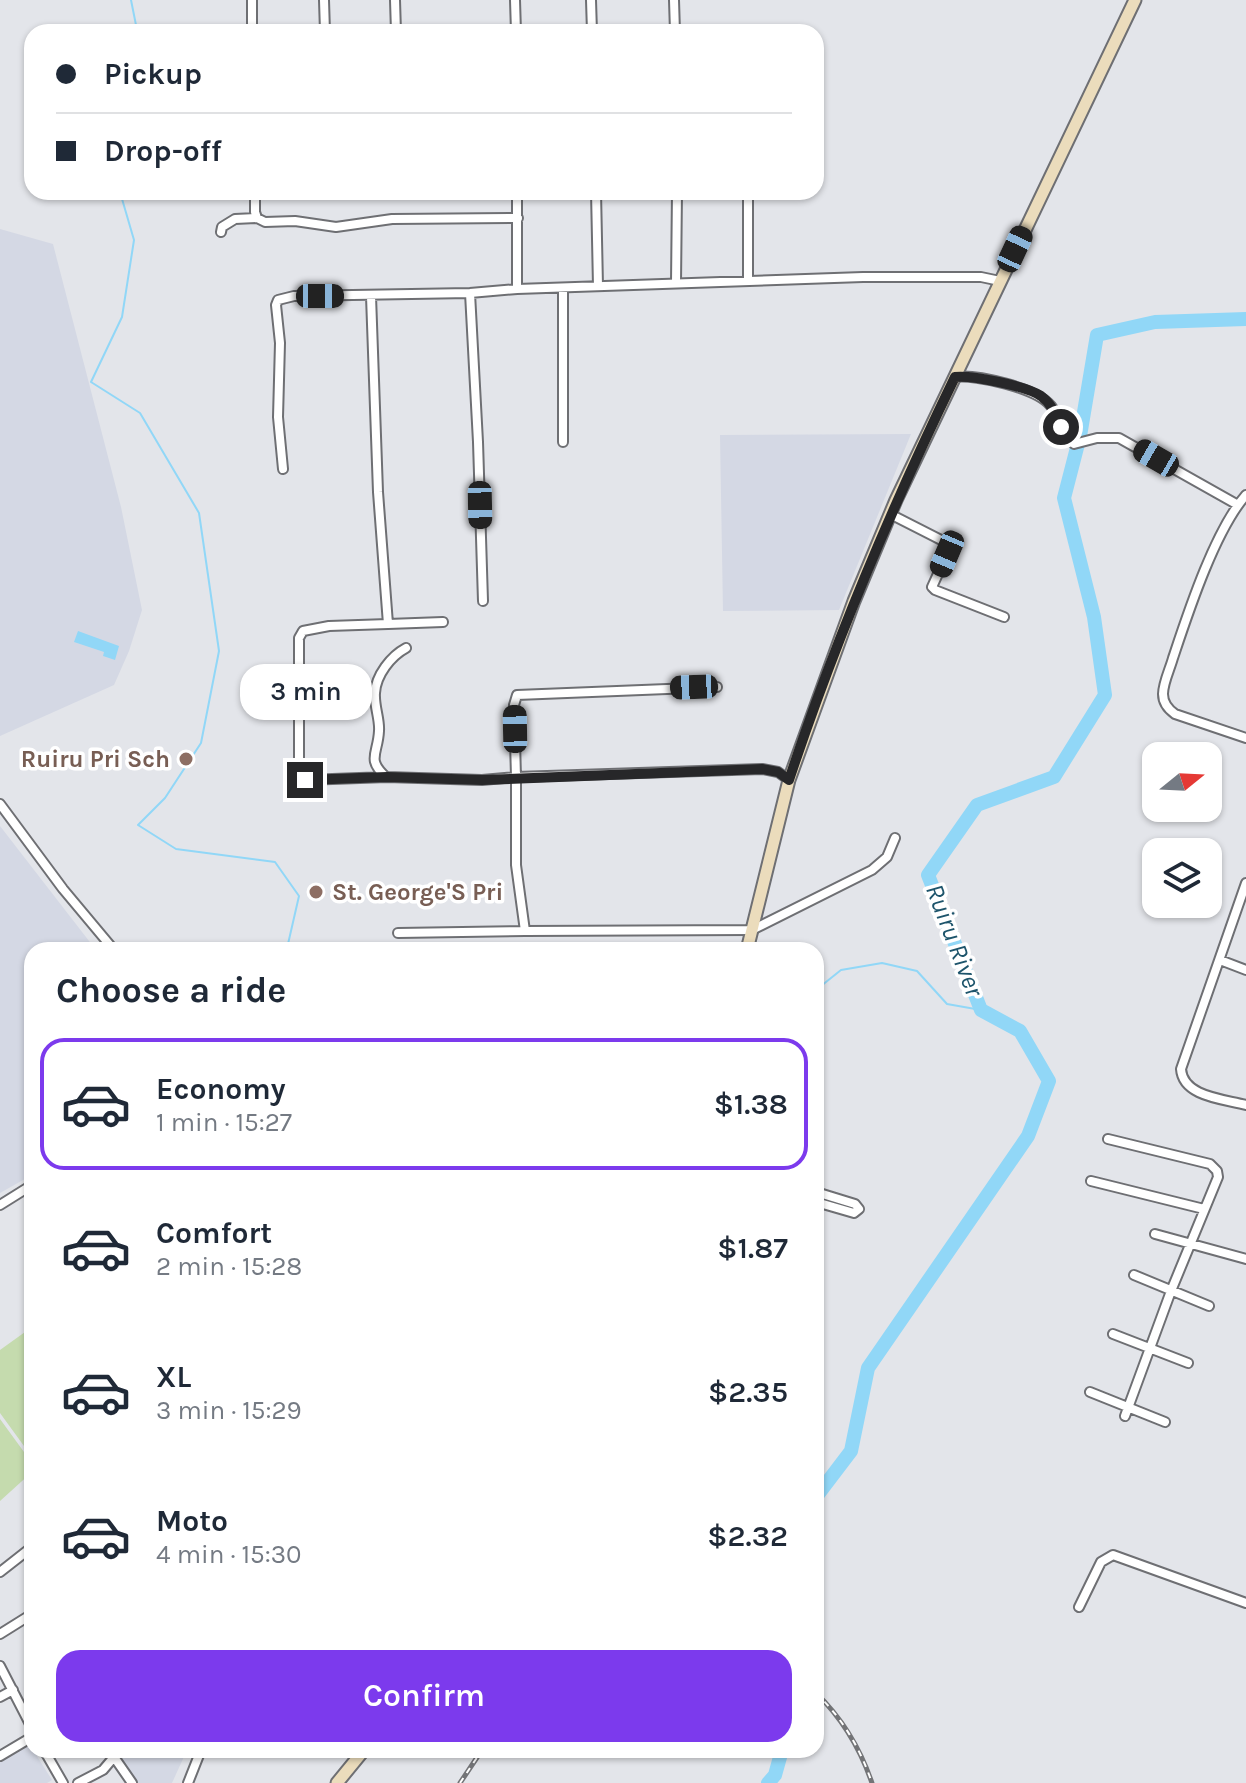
<!DOCTYPE html>
<html lang="en">
<head>
<meta charset="utf-8">
<style>
  body { margin:0; font-family:Karla,sans-serif; background:#f2f2f3; color:#1f2937; height:100vh; display:flex; flex-direction:column; font-size:30px; white-space:nowrap }
  * { box-sizing:border-box; margin:0 }
  p { font-size:26px; color:#747a83 }
  .icon { flex:none; width:44px; height:44px; fill:none; stroke:currentColor; stroke-width:2; stroke-linecap:round; stroke-linejoin:round }
  .map { position:relative; flex:1; overflow:hidden }
  .details { position:absolute; left:24px; top:942px; width:800px; height:816px; display:flex; flex-direction:column; background:#fff; border-radius:24px; box-shadow:0 2px 6px #0004 }
  .details>* { flex:none }
  .banner { position:absolute; left:24px; top:24px; width:800px; height:176px; border-radius:24px; box-shadow:0 2px 6px #0004; display:grid; align-content:center; height:176px; padding:0 32px; background:#fff }
  .needle { width:52px; rotate:72deg }
  .controls { position:absolute; left:1142px; top:742px; display:grid; gap:16px }
  .controls a { display:grid; place-items:center; width:80px; height:80px; border-radius:16px; background:#fff; box-shadow:0 2px 6px #0004; font-size:40px }
  .end { position:absolute; width:36px; height:36px; margin:-18px; border:10px solid #272729; background:#fff; box-shadow:0 0 0 4px #fff }
  .from { border-radius:50% }
  .bubble { position:absolute; height:56px; border-radius:24px; background:#fff; box-shadow:0 2px 6px #0004; font-size:26px; font-weight:600; line-height:56px; text-align:center }
  .car { position:absolute; width:24px; height:48px; margin:-24px -12px; border-radius:10px; box-shadow:0 0 6px 2px #0007; background:linear-gradient(#222 24%,#8ab4d8 0 40%,#222 0 76%,#8ab4d8 0 86%,#222 0) }
  .banner b { display:flex; align-items:center; gap:28px; height:76px; font-size:30px }
  .banner b+b { border-top:2px solid #e0e1e3 }
  .banner i { width:20px; height:20px; background:#1f2937 }
  ul { padding:0; list-style:none }
  li { display:flex; align-items:center; gap:24px; height:132px; margin:0 16px 12px; padding:0 16px; border:4px solid transparent; border-radius:24px }
  li div { flex:1 }
  li b { display:block; font-size:30px }
  li em { font-style:normal; font-weight:600 }
  li.on { border-color:#7c3aed }
  li>.icon { width:72px; height:72px; stroke-width:1.5 }
  h2 { padding:0 32px; font-size:36px; line-height:96px }
  .action { display:flex; gap:16px; margin-top:auto; padding:16px 32px }
  .action a { flex:1; height:92px; border-radius:24px; background:#7c3aed; color:#fff; font-size:32px; font-weight:600; line-height:92px; text-align:center }
  .map>svg:first-child { display:block }
</style>
</head>
<body>
<div class="map">
<svg width="1246" height="1783" viewBox="0 0 1246 1783">
  <rect width="100%" height="100%" fill="#e3e5ea"/>
  <!-- built -->
  <path fill="#d4d8e4" d="M 0,229 L 53,244 L 121,507 L 142,610 L 129,651 L 114,685 L 0,736 Z
    M 911,434 L 839,610 L 723,611 L 720,435 Z
    M 0,826 L 96,950 L 32,950 L 32,1175 L 0,1193 Z
    M 28,1742 L 52,1780 L 47,1783 L 0,1783 L 0,1759 Z
    M 116,1750 L 187,1750 L 172,1783 L 136,1783 Z"/>
  <!-- green -->
  <path fill="#c5dbae" d="M 32,1327 L 32,1457 L 0,1413 L 0,1350 Z
    M 0,1419 L 32,1463 L 32,1472 L 0,1501 Z"/>
  <!-- water -->
  <path fill="#91d7f7" d="M 78,631 L 119,646 L 115,660 L 103,656 L 104,652 L 74,642 Z"/>
  <g fill="none" stroke-linecap="round" stroke-linejoin="round">
    <!-- stream -->
    <path stroke="#91d7f7" stroke-width="2" d="M 126,32 L 136,25 L 131,0
      M 120,192 L 134,240 L 122,317 L 91,382 L 140,413 L 199,513 L 219,651 L 201,743 L 165,798 L 138,825 L 176,849 L 275,862 L 299,896 L 288,944 L 293,950
      M 816,1021 L 822,1018 L 821,986 L 841,970 L 882,963 L 917,971 L 947,1004 L 981,1010"/>
    <!-- river -->
    <path stroke="#91d7f7" stroke-width="14" d="M 816,1497 L 851,1451 L 868,1368 L 1028,1136 L 1049,1081 L 1020,1031 L 981,1010 L 928,875 L 977,805 L 1054,777 L 1105,695 L 1094,617 L 1064,498 L 1080,436 L 1097,335 L 1155,322 L 1246,319
      M 768,1783 L 775,1775 L 782,1750"/>
    <defs>
      <path id="street" d="M 324,0 L 325,32
        M 395,0 L 396,32
        M 515,0 L 516,32
        M 591,0 L 592,32
        M 674,0 L 675,32
        M 252,32 L 252,0
        M 255,192 L 255,212 L 257,218 L 265,222 L 295,221 L 336,227 L 392,219 L 518,218
        M 517,192 L 517,289 L 863,277 L 981,277 L 1000,281
        M 596,192 L 598,286
        M 748,192 L 748,281
        M 221,232 L 222,227 L 235,219 L 257,218
        M 676,283 L 677,192
        M 563,288 L 563,442
        M 470,293 L 478,442 L 483,601
        M 371,296 L 378,492 L 388,624 L 443,622
        M 955,377 C 976,374 1037,388 1051,406 C 1060,418 1062,434 1074,444 L 1097,438 L 1119,438 L 1238,505
        M 283,469 L 278,417 L 280,343 L 276,305 L 278,300 L 294,296 L 470,293 L 517,289
        M 1246,495 C 1215,530 1188,613 1173,658 C 1170,669 1163,683 1163,694 C 1163,703 1168,709 1175,714 L 1246,738
        M 890,514 L 949,544 L 947,554 L 932,587 L 935,590 L 1004,617
        M 388,624 L 329,626 L 303,631 L 299,638 L 299,773 L 305,780 L 387,777 L 482,780 L 516,777 L 514,705 L 517,695 L 717,687
        M 386,777 C 366,759 378,754 379,731 C 380,719 374,706 375,693 C 376,675 391,656 406,648
        M 789,780 L 778,772 L 762,769 L 516,777 L 516,865 L 525,931 L 752,930 L 872,870 L 887,857 L 895,838
        M 0,804 L 63,889 L 114,950
        M 1246,883 L 1181,1069 C 1183,1097 1224,1099 1246,1105
        M 398,933 L 525,931
        M 1220,960 L 1246,970
        M 1108,1139 L 1210,1164 L 1217,1171 L 1218,1177 L 1171,1291 L 1125,1416
        M 1091,1181 L 1204,1209
        M 816,1192 L 855,1204 L 859,1209 L 854,1213 L 816,1202
        M 0,1205 L 32,1185
        M 1155,1234 L 1246,1259
        M 1134,1275 L 1209,1306
        M 1113,1334 L 1188,1363
        M 1090,1392 L 1165,1422
        M 0,1572 L 32,1547
        M 1079,1607 L 1101,1562 L 1113,1555 L 1246,1603
        M 0,1634 L 32,1614
        M 0,1666 L 32,1728
        M 0,1697 L 13,1690
        M 44,1750 L 63,1783
        M 0,1756 L 32,1737
        M 114,1757 L 132,1783
        M 78,1783 L 103,1770 L 114,1757 L 111,1750
        M 188,1783 L 201,1750"/>
      <path id="secondary" d="M 747,950 L 789,780 L 854,601 L 896,500 L 1135,0
        M 337,1783 L 364,1750"/>
    </defs>
    <!-- street casing -->
    <use href="#street" stroke="#6e6f73" stroke-width="12"/>
    <!-- secondary casing -->
    <use href="#secondary" stroke="#6e6f73" stroke-width="15"/>
    <!-- street -->
    <use href="#street" stroke="#fff" stroke-width="8"/>
    <!-- secondary -->
    <use href="#secondary" stroke="#ebdcbc" stroke-width="11"/>
    <defs>
      <path id="rail" d="M 816,1693 C 843,1719 860,1748 872,1783
        M 460,1783 L 482,1750"/>
    </defs>
    <!-- rail casing -->
    <use href="#rail" stroke="#737477" stroke-width="5"/>
    <!-- rail -->
    <use href="#rail" stroke="#fff" stroke-width="2" stroke-dasharray="6" stroke-linecap="butt"/>
  </g>
  <g fill="none" stroke-linecap="round" stroke-linejoin="round">
    <!-- route -->
    <path stroke="#272729" stroke-width="10" d="M 305,780 L 387,777 L 482,780 L 762,769 L 778,772 L 789,780 C 835,641 891,509 955,377 C 972,375 1026,386 1041,396 C 1052,404 1056,415 1061,427"/>
  </g>
  <!-- markers -->
  <g fill="#8d6e63" stroke="#fff" stroke-width="3">
    <circle cx="186" cy="759" r="8"/>
    <circle cx="316" cy="892" r="8"/>
  </g>
  <g text-anchor="middle" stroke-width="7" stroke-linejoin="round" paint-order="stroke">
    <!-- education labels -->
    <g font-size="24" font-weight="bold" fill="#785e54" stroke="#fff" text-anchor="end">
      <text x="170" y="767">Ruiru Pri Sch</text>
      <text x="332" y="900" text-anchor="start">St. George'S Pri</text>
    </g>
    <!-- water labels -->
    <g font-size="26" font-style="italic" fill="#1d546b" stroke="#fff">
      <text transform="translate(955 940) rotate(69)" y="9">Ruiru River</text>
    </g>
  </g>
</svg>
<div class="controls">
<a><svg class="needle" viewBox="-14 -14 28 28"><path d="M0-13l5 13h-10z" fill="#e53935"/><path d="M0 13l5-13h-10z" fill="#747a83"/></svg></a>
<a><svg class="icon" aria-label="layers" viewBox="0 0 24 24"><path d="M12 4l9 5-9 5-9-5zM3 14l9 5 9-5"/></svg></a>
</div>
<i class="end from" style="left:1061px;top:427px"></i>
<i class="end" style="left:305px;top:780px"></i>
<div class="bubble" style="left:240px;top:664px;width:132px">3 min</div>
<i class="car" style="left:1015px;top:249px;rotate:25deg"></i>
<i class="car" style="left:320px;top:296px;rotate:90deg"></i>
<i class="car" style="left:1156px;top:458px;rotate:300deg"></i>
<i class="car" style="left:480px;top:505px;rotate:179deg"></i>
<i class="car" style="left:947px;top:554px;rotate:203deg"></i>
<i class="car" style="left:694px;top:687px;rotate:268deg"></i>
<i class="car" style="left:515px;top:729px;rotate:359deg"></i>
<div class="banner">
<b><i class="from"></i>Pickup</b>
<b><i></i>Drop-off</b>
</div>
<section class="details">
<h2>Choose a ride</h2>
<ul>
<li class="on"><svg class="icon" aria-label="car" viewBox="0 0 24 24"><path d="M5 17H2v-5l4-1 3-4h7l3 4 3 1v5h-3M9 17h6M6 11h13"/><circle cx="7" cy="17" r="2"/><circle cx="17" cy="17" r="2"/></svg><div><b>Economy</b><p>1 min · 15:27</p></div><em>$1.38</em></li>
<li><svg class="icon" aria-label="car" viewBox="0 0 24 24"><path d="M5 17H2v-5l4-1 3-4h7l3 4 3 1v5h-3M9 17h6M6 11h13"/><circle cx="7" cy="17" r="2"/><circle cx="17" cy="17" r="2"/></svg><div><b>Comfort</b><p>2 min · 15:28</p></div><em>$1.87</em></li>
<li><svg class="icon" aria-label="car" viewBox="0 0 24 24"><path d="M5 17H2v-5l4-1 3-4h7l3 4 3 1v5h-3M9 17h6M6 11h13"/><circle cx="7" cy="17" r="2"/><circle cx="17" cy="17" r="2"/></svg><div><b>XL</b><p>3 min · 15:29</p></div><em>$2.35</em></li>
<li><svg class="icon" aria-label="car" viewBox="0 0 24 24"><path d="M5 17H2v-5l4-1 3-4h7l3 4 3 1v5h-3M9 17h6M6 11h13"/><circle cx="7" cy="17" r="2"/><circle cx="17" cy="17" r="2"/></svg><div><b>Moto</b><p>4 min · 15:30</p></div><em>$2.32</em></li>
</ul>
<div class="action"><a>Confirm</a></div>
</section>
</div>
</body>
</html>
